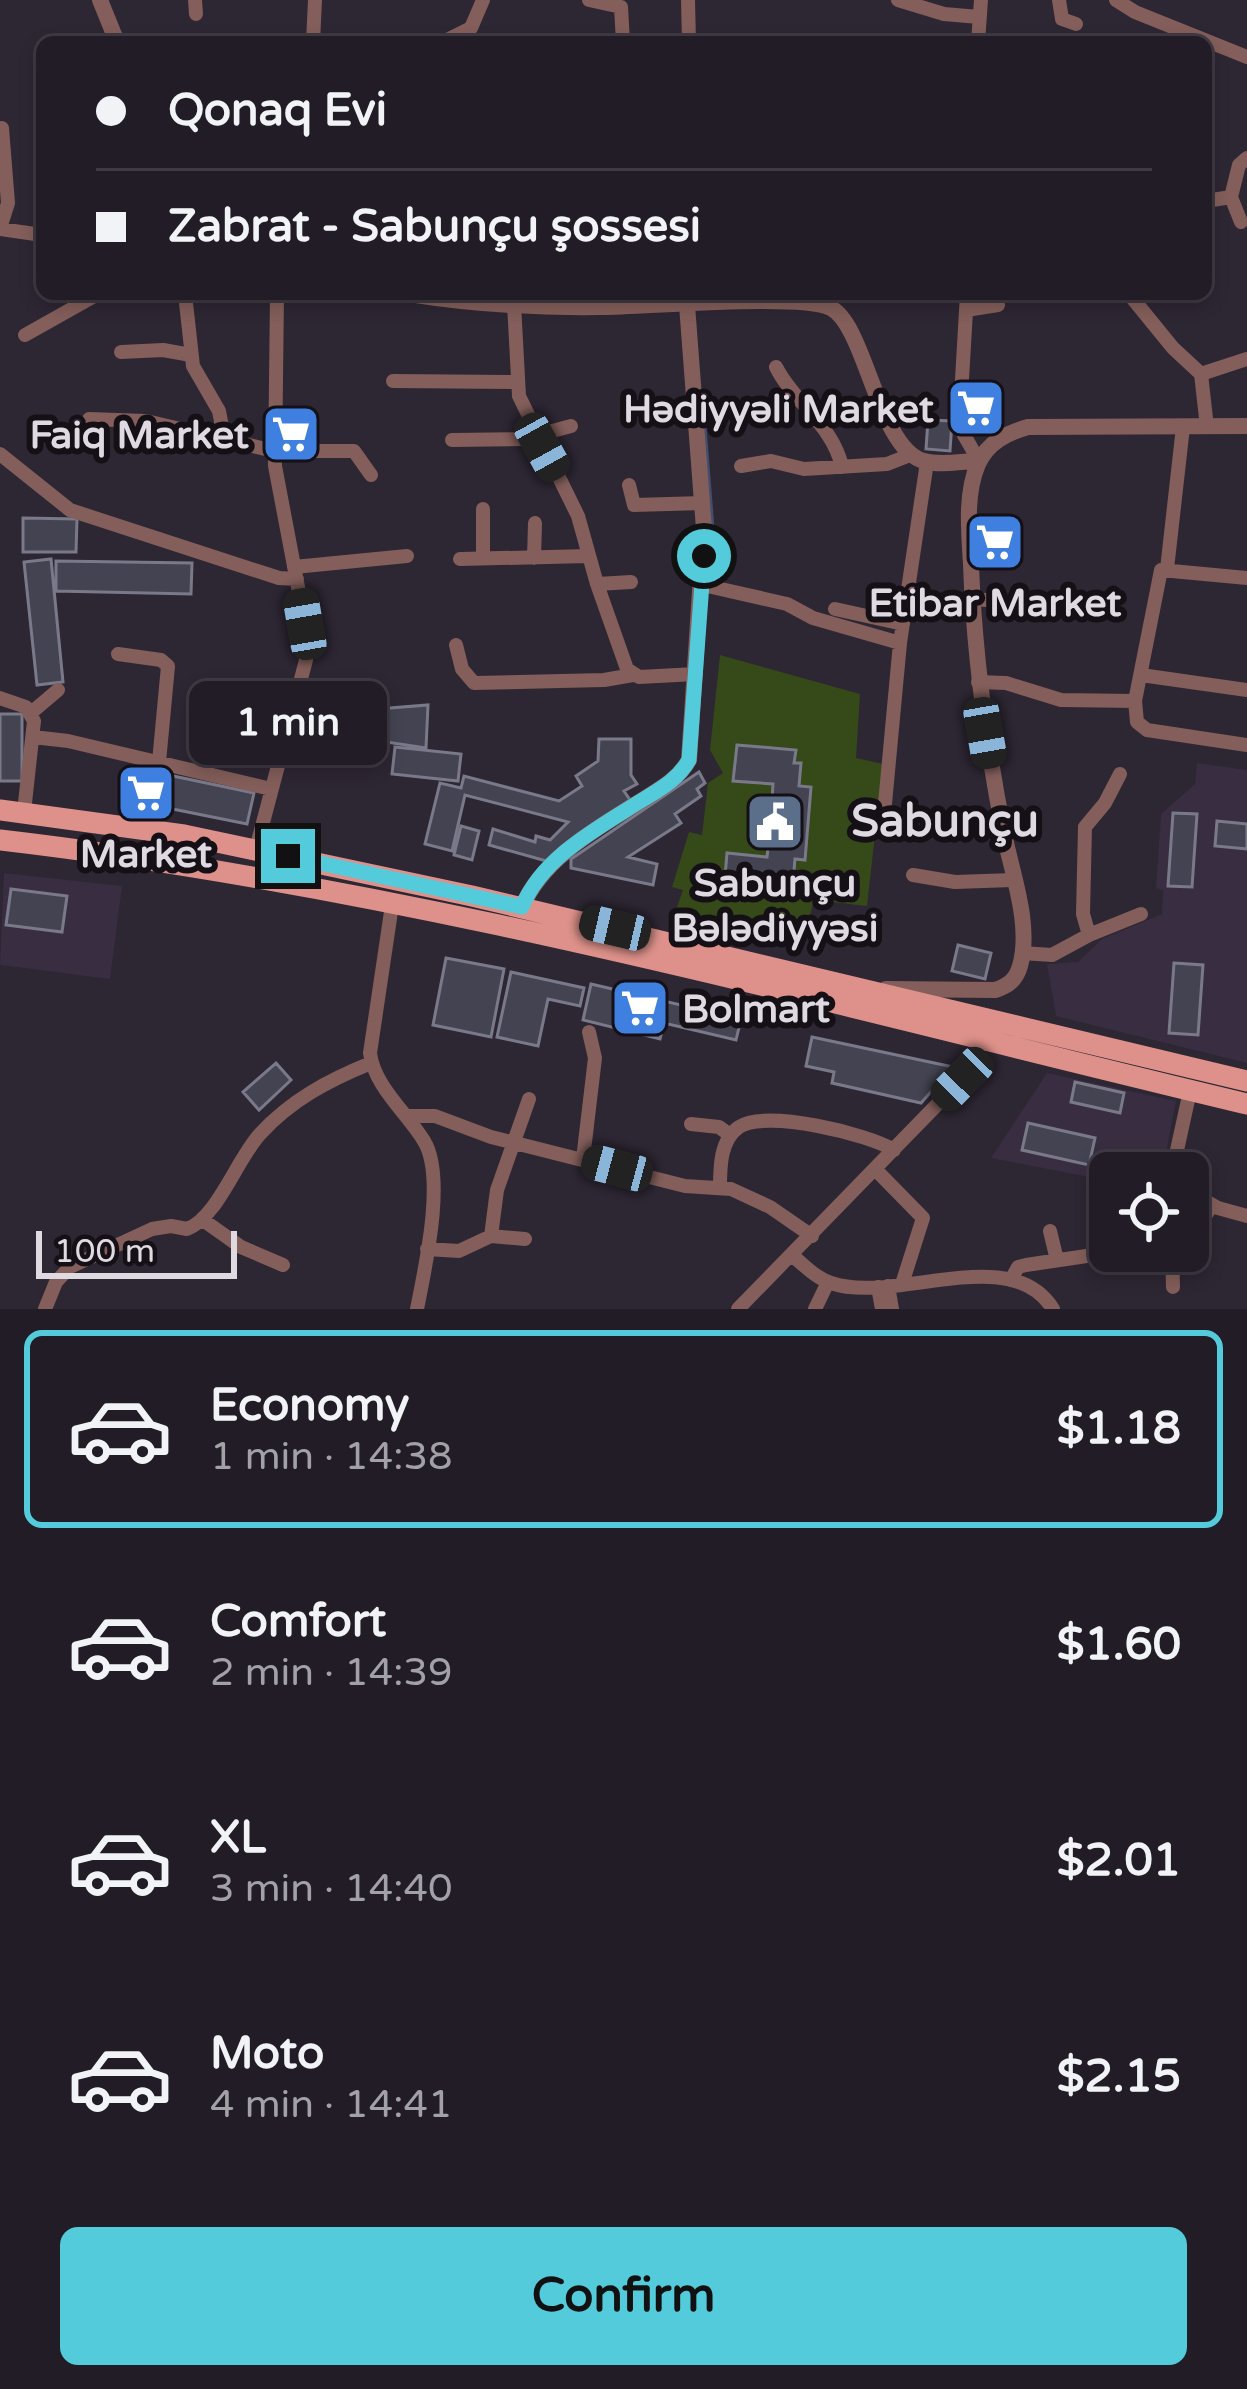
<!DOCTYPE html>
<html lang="en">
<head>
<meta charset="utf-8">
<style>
  body { margin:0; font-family:"Varela Round",sans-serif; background:#2e2932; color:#f1f3f6; height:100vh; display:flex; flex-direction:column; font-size:45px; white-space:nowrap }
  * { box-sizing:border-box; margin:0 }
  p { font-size:39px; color:#a2a1a7 }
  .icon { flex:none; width:66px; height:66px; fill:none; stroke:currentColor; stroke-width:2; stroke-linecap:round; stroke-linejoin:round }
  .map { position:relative; height:1309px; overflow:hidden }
  .sheet { display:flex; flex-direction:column; background:#221c26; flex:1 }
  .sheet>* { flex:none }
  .guide { position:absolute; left:36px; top:36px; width:1176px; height:264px; border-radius:18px; box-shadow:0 6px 18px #0003,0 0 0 3px #3f3a43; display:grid; align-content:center; height:264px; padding:0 60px; background:#221c26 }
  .controls { position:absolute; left:1089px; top:1152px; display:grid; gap:24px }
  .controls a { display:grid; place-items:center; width:120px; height:120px; border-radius:18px; background:#221c26; box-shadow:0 6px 18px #0003,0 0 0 3px #3f3a43; font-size:60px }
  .scale { position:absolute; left:36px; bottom:30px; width:201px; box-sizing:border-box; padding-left:12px; border:6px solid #dfdae2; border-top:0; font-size:33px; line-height:42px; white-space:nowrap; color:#dfdae2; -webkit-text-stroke:9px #141016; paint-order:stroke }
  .end { position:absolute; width:54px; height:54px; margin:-27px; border:15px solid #53cbdb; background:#111; box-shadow:0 0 0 6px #111 }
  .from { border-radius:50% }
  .bubble { position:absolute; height:84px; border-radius:18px; background:#221c26; box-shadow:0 6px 18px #0003,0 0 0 3px #3f3a43; font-size:39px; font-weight:700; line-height:84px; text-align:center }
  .car { position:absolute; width:36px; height:72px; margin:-36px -18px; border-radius:15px; box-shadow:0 0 9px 3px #0007; background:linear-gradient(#222 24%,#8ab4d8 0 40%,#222 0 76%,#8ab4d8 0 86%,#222 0) }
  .guide b { display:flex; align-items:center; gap:42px; height:114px; font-size:45px }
  .guide b+b { border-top:3px solid #3f3a43 }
  .guide i { width:30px; height:30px; background:#f1f3f6 }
  ul { padding:21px 0 0; list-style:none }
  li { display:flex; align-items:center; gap:36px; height:198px; margin:0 24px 18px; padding:0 36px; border:6px solid transparent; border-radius:18px }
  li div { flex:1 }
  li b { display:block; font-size:45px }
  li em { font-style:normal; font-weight:700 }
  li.current { border-color:#53cbdb }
  li>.icon { width:108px; height:108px; stroke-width:1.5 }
  .cta { display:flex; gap:24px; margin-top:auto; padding:24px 60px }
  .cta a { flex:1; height:138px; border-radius:18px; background:#53cbdb; color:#111; font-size:48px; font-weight:700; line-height:138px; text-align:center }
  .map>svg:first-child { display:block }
</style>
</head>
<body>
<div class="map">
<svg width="1247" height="1309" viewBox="0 0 1247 1309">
  <rect width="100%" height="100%" fill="#2d2633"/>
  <!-- built -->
  <path fill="#392d41" d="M 1197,763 L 1247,770 L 1247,1063 L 1056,1016 L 1047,964 L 1078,962 L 1102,939 L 1162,914 L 1163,890 L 1156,888 L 1161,814 L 1195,784 Z
    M 4,873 L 122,886 L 110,979 L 0,965 Z
    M 1047,1073 L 1176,1101 L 1163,1168 L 1146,1173 L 1110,1173 L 1110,1181 L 991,1158 Z"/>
  <!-- green -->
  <path fill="#354919" d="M 720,655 L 860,694 L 856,758 L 883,764 L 867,906 L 814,900 L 802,947 L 673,918 L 683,890 L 672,887 L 689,832 L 702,835 L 708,783 L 723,773 L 710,750 Z"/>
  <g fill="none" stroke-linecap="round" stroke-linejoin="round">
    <!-- stream -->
    <path stroke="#434d6e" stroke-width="4.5" d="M 702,399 L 712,525
      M 712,536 L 712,572"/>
  </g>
  <!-- building -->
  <path fill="#444352" stroke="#7a798a" stroke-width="3" d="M 928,420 L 952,421 L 950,451 L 926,449 Z
    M 23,518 L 77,519 L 76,552 L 23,552 Z
    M 51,559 L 63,682 L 37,685 L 24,562 Z
    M 56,561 L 192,563 L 191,594 L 56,591 Z
    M 428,705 L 426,748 L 373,740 L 378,709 Z
    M 0,714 L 22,714 L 22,781 L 0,781 Z
    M 599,739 L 631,739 L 631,775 L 637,784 L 624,791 L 630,800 L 550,862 L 489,845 L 493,829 L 535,842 L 536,836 L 550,840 L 568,822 L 465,795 L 452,851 L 425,844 L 440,783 L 461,788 L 464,776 L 559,801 L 582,786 L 576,776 L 598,761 Z
    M 737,745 L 796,750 L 794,763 L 801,763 L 799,786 L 811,787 L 805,860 L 795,859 L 793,881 L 785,881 L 784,895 L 724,889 L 727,853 L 767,857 L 769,840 L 760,840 L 763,799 L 772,800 L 773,784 L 733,781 Z
    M 395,747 L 461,754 L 458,781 L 392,774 Z
    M 135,768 L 254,793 L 247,824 L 128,800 Z
    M 699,772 L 705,783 L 697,789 L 701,796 L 675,814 L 681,823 L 628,857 L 657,864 L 653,885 L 571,868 L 571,859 Z
    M 1173,813 L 1197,814 L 1192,887 L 1168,886 Z
    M 1217,821 L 1247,824 L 1247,849 L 1215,846 Z
    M 461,826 L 479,831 L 472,860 L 454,855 Z
    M 11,889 L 67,896 L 62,932 L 6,925 Z
    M 958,945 L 991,953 L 985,979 L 952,971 Z
    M 446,958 L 504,969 L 491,1037 L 433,1025 Z
    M 1174,963 L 1203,965 L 1198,1035 L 1169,1033 Z
    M 511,972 L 584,988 L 580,1006 L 548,999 L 538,1046 L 497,1037 Z
    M 591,984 L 741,1019 L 736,1040 L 664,1023 L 660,1039 L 583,1020 Z
    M 812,1037 L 953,1067 L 921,1103 L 832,1083 L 834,1072 L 806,1066 Z
    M 276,1063 L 291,1080 L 259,1110 L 243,1092 Z
    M 1075,1082 L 1124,1093 L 1120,1113 L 1071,1102 Z
    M 1028,1123 L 1095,1138 L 1089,1165 L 1022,1150 Z"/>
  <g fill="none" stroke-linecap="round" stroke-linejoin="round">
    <!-- minor -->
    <path stroke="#835e5a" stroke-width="14" d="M 195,0 L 196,14
      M 589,0 L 621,7 L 623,42
      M 688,0 L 689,42
      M 898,0 L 944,14 L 979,17
      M 1059,0 L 1062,19 L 1076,24
      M 1116,0 L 1135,12 L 1247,57
      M 66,42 L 116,40
      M 313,42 L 315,0
      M 443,42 L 471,28 L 483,0
      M 978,42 L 981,0
      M 1231,197 L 1241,222
      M 1206,201 L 1231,197 L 1239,165 L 1247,158
      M 0,228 L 8,203 L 2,128
      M 0,229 L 42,235
      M 185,294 L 193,366 L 219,411 L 224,437
      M 967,294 L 960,413 L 964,435 L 979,461
      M 1129,294 L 1173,348 L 1201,374 L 1207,427
      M 514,304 L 519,396 L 578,516 L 597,584 L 627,669 L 639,677 L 696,674
      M 966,310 L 998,305
      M 25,335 L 98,294
      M 121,352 L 163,350 L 191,355
      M 776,367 C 794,403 833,425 842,467
      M 1201,374 L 1247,359
      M 393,381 L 516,382
      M 89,419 L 146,421 L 274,451 L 354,451 L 371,475
      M 452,440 L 523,439 L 571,426
      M 0,454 L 70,510 L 279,578 L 297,579
      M 741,466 L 771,461 L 804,469 L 887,464 L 910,455
      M 629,485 L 634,505 L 703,503
      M 483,558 L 483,509
      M 534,558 L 535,523
      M 460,559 L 589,556
      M 294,567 L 407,556
      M 1167,569 L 1183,427
      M 597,584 L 631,582
      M 703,585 L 787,604 L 813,618 L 900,643
      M 972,599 L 1070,606
      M 835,609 L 903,624
      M 456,645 L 462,669 L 474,683 L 604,680 L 633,675
      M 118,654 L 161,660 L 168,666 L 159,762
      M 1141,675 L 1247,690
      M 978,682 L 1006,683 L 1061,700 L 1135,701 L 1137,722 L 1147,730 L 1247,745
      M 0,698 L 26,707 L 34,721 L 24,812
      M 1135,701 L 1161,570 L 1247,578
      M 220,704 L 235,703 L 290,719
      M 32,712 L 58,690
      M 33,737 L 68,741 L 271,789
      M 883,825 L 900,643 L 927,462
      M 256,849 L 306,660 L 305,624 L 275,466 L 277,294
      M 913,875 L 955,882 L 1013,880
      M 392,905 L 370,1053 C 374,1086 407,1113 424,1141 C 446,1177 425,1268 417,1309
      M 1089,935 L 1141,914
      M 1022,953 L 1052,955 L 1089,935 L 1083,914 L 1085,827 L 1105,803 L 1120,774
      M 406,1116 L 435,1116 L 491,1137 L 685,1186 L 731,1189 L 770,1207 L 812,1236
      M 691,1124 L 719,1127 L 730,1135
      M 583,1159 L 595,1058 L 589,1032
      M 876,1170 L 923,1218 L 902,1284
      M 1172,1173 L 1190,1091
      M 720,1188 C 720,1167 720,1140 739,1127 C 766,1109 868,1134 894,1150
      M 1188,1191 L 1218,1208 L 1247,1216
      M 203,1220 L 241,1247 L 283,1265
      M 1050,1231 L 1057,1260
      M 491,1236 L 497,1190 L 529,1099
      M 1188,1243 L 1212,1205
      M 427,1249 L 459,1251 L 491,1236 L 525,1239
      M 1172,1251 L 1173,1287
      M 793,1256 C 805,1266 816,1278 831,1283 C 894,1305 1011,1241 1053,1309
      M 1011,1280 L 1018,1267 L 1026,1265 L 1100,1254 L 1173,1251
      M 888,1286 L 892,1309
      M 878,1287 L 882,1309
      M 45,1309 L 56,1282 L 70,1267 L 152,1229 L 171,1226 L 187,1229 C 217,1218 237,1159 260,1134 C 291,1100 329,1080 371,1063
      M 738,1309 L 962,1079 L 983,1040
      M 815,1309 L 828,1282"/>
    <!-- tertiary -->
    <path stroke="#835e5a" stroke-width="16" d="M 100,0 L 117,42
      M 409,294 C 472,304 538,308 602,307 C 645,307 801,293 831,308 C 866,326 878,449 924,461 C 941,466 962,461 979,461
      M 522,907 C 543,858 596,829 639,802 C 658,790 677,781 689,760 L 704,529 L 687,305
      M 886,989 L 995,990 C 1008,986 1016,980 1020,966 C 1032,924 1011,871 1003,829 C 986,741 974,654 971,564 C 969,532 965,494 978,464 C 988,442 1007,433 1028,427 L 1247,426"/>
    <!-- primary -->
    <path stroke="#dd918a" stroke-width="21" d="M 0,810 L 184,835 L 472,896 L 1247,1081
      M 0,840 C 421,889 836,1006 1247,1104"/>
  </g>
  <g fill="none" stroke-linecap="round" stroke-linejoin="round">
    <!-- route -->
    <path stroke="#53cbdb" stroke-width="15" d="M 288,856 L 522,907 C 542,858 596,829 639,802 C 658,790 677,781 689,760 L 704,556"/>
  </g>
  <!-- icons -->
  <defs>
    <symbol id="supermarket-square" viewBox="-11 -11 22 22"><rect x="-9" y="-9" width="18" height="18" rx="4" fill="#3f7fe0" stroke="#141016"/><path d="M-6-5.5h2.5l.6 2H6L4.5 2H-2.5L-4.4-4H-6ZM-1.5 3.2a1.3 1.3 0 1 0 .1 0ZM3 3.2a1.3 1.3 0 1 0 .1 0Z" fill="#fff"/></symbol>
    <symbol id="civic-square" viewBox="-11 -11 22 22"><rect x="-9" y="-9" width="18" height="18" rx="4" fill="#5c6f8a" stroke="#141016"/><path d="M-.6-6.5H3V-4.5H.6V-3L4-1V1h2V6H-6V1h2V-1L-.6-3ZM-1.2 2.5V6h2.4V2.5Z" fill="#fff"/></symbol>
  </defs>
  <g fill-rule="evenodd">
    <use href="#supermarket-square" x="943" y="375" width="66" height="66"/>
    <use href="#supermarket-square" x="258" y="401" width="66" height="66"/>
    <use href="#supermarket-square" x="962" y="509" width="66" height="66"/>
    <use href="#supermarket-square" x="113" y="760" width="66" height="66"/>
    <use href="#civic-square" x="742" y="789" width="66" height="66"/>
    <use href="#supermarket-square" x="607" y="975" width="66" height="66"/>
  </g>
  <g text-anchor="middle" stroke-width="12" stroke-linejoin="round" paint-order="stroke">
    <!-- poi labels -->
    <g font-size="39" font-weight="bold" fill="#dfdae2" stroke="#141016">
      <text x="934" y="422" text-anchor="end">Hədiyyəli Market</text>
      <text x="249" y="448" text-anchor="end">Faiq Market</text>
      <text x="995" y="616">Etibar Market</text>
      <text x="146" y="867">Market</text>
      <text x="775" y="896">Sabunçu<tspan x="775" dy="45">Bələdiyyəsi</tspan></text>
      <text x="682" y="1022" text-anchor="start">Bolmart</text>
    </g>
    <!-- quarter labels -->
    <g font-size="45" font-weight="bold" fill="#dfdae2" stroke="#141016">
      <text x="945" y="836">Sabunçu</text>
    </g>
  </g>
</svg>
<div class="controls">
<a><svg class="icon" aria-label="locate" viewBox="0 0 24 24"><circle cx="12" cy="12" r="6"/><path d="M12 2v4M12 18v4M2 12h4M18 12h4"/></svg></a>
</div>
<div class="scale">100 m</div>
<i class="end from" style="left:704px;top:556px"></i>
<i class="end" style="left:288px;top:856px"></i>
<div class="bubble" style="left:189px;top:681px;width:198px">1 min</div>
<i class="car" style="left:542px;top:447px;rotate:151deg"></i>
<i class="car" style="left:305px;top:624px;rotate:350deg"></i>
<i class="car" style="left:985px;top:733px;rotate:170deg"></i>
<i class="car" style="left:615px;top:928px;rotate:283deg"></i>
<i class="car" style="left:962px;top:1079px;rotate:224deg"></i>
<i class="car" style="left:617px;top:1168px;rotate:285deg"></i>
<div class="guide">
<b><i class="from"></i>Qonaq Evi</b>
<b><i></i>Zabrat - Sabunçu şossesi</b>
</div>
</div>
<section class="sheet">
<ul>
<li class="current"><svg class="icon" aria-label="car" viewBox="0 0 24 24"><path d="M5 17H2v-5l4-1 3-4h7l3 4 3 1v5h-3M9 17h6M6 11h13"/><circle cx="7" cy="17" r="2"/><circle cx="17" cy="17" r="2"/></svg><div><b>Economy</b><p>1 min · 14:38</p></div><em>$1.18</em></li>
<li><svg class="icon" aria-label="car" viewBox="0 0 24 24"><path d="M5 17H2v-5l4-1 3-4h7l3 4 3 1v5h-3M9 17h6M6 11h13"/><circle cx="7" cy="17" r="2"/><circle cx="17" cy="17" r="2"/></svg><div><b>Comfort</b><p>2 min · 14:39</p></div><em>$1.60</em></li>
<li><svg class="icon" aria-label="car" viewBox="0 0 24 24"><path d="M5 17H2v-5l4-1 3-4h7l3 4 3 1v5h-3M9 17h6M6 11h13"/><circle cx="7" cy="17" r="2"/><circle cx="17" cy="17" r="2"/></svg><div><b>XL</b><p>3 min · 14:40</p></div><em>$2.01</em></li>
<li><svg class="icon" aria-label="car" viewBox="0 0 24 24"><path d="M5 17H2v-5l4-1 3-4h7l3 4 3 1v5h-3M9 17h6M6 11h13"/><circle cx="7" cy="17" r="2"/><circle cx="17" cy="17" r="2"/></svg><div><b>Moto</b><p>4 min · 14:41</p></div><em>$2.15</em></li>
</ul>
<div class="cta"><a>Confirm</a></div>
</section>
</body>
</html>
